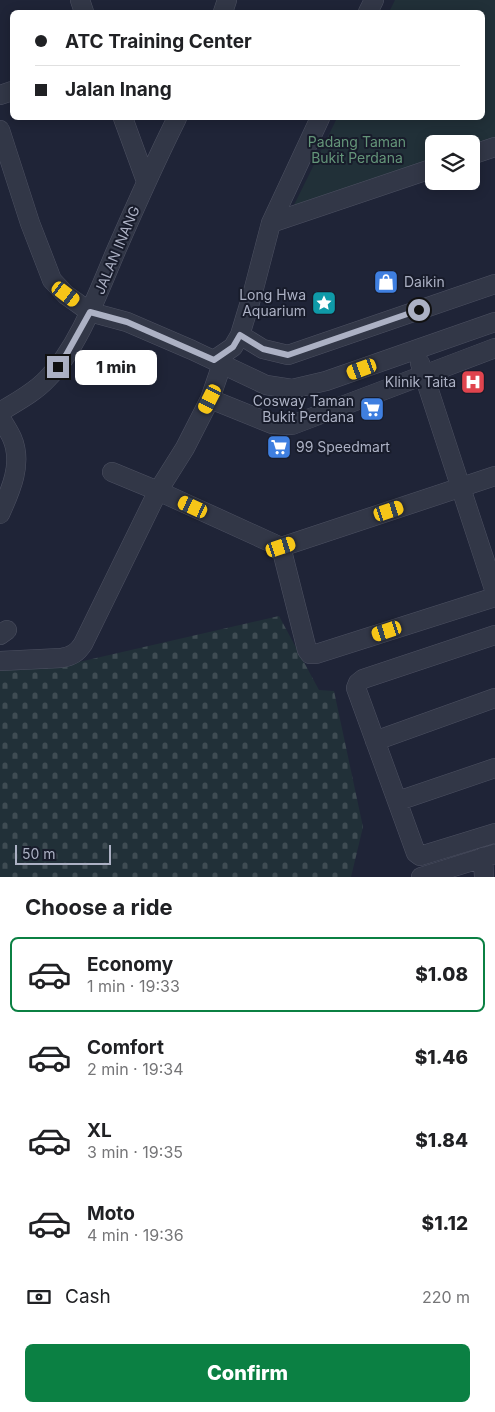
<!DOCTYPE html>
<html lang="en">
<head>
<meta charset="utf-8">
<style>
  body { margin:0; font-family:Inter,sans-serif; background:#f6f6f6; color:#202124; height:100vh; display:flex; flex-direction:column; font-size:19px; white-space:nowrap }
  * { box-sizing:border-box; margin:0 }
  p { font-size:16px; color:#757577 }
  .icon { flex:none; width:28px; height:28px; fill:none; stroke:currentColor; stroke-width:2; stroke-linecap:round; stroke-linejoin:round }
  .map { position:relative; height:877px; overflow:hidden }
  .panel { display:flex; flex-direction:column; background:#fff; flex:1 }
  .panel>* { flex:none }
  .banner { position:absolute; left:10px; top:10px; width:475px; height:110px; border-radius:8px; box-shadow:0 2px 12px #0003; display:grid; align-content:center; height:110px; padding:0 25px; background:#fff }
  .buttons { position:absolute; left:425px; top:135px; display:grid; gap:10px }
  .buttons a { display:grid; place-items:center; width:55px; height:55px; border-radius:8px; background:#fff; box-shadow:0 2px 12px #0003; font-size:25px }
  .scale { position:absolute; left:15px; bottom:12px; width:96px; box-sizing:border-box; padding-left:5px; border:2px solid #acb1c4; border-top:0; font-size:14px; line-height:18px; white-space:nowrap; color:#acb1c4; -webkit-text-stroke:4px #181c2b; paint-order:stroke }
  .end { position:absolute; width:22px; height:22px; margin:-11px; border:6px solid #acb1c4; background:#111; box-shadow:0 0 0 2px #111 }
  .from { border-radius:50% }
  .bubble { position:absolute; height:35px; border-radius:8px; background:#fff; box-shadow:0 2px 12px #0003; font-size:16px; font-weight:800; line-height:35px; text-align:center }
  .car { position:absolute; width:15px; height:30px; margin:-15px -8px; border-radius:6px; box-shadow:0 0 4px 1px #0007; background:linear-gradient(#f5c518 24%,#345 0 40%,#f5c518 0 76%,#345 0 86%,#f5c518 0) }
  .banner b { display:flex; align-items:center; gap:18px; height:48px; font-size:19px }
  .banner b+b { border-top:1px solid #e0e0e0 }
  .banner i { width:12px; height:12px; background:#202124 }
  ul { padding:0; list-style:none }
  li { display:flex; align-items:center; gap:15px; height:75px; margin:0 10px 8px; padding:0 15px; border:2px solid transparent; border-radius:8px }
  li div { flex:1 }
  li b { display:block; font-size:19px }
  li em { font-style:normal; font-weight:800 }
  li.selected { border-color:#0b8043 }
  li>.icon { width:45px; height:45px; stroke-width:1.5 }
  h2 { padding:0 25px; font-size:22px; line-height:60px }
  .pay { display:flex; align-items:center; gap:12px; height:55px; padding:0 25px; font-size:19px }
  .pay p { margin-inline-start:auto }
  .action { display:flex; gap:10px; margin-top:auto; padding:10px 25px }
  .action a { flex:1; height:58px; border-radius:8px; background:#0b8043; color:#fff; font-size:20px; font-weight:800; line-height:58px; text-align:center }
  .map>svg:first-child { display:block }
</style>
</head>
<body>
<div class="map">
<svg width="495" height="877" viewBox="0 0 495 877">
  <defs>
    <pattern id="cemetery-stones" width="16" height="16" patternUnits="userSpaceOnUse" patternTransform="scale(1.25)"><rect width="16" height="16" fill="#213038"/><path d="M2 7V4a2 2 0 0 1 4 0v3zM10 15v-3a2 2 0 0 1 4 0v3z" fill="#3f4c53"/></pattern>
  </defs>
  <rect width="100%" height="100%" fill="#1f2437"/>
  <!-- green -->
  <path fill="#213038" d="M 395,0 L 495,0 L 495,137 L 471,145 L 471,144 L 434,144 L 434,158 L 294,205 L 337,118 L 482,118 L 482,12 L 389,12 Z"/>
  <!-- cemetery -->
  <path fill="url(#cemetery-stones)" d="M 279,616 L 319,690 L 334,691 L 363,827 L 351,877 L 0,877 L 0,661 L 57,667 Z"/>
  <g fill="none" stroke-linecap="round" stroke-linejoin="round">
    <defs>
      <path id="minor" d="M 80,0 L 84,12
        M 223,12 L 227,0
        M 368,12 L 374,0
        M 0,95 L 12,91
        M 123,118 L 146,181
        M 0,130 L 30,223 L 52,280 L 66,295 L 90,312 L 127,322 L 192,350 L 266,385 L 292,389 L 326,381 L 495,322
        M 471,155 L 495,147
        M 271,223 L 434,168
        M 240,335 L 263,349 L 288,355 L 495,284
        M 214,360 L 233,347 L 240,335 L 253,292 L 271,223 L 320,118
        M 420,363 L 495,592
        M 210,399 L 272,424 L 292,425 L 495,348
        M 0,412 C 16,402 34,393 47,379 C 78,348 98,293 115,253 C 135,207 155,162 177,118
        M 0,417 C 4,424 9,431 12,438 C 23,463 11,490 0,514
        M 112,472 L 158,491 L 281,547 L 495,476
        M 281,547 L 307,650 L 310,654 L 316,654 L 495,597
        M 0,635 L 7,630
        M 495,635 L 363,679 L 358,683 L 356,688 L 416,853 L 420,856 L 495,833
        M 0,661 L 61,658 C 72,656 77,653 83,644 L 158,491 L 185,448 L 210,399 L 222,364
        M 375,741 L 495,698
        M 398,801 L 495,768
        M 483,857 L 484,877
        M 421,877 L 495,854"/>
    </defs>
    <!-- minor casing -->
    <use href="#minor" stroke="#4d5162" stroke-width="20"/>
    <!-- minor -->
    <use href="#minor" stroke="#323747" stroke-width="19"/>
  </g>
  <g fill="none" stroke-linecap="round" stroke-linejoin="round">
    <!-- route -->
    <path stroke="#acb1c4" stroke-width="6" d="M 58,367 L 66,355 L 90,312 L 127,322 L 214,360 L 233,347 L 240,335 L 263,349 L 288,355 L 419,310"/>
  </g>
  <!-- icons -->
  <defs>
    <symbol id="shop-square" viewBox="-11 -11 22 22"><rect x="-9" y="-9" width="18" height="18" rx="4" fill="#3f7fe0" stroke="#181c2b"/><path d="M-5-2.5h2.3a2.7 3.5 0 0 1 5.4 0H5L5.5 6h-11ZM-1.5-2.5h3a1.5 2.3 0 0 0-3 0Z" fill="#fff"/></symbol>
    <symbol id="sight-square" viewBox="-11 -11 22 22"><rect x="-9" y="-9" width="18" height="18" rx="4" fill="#0f9aa8" stroke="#181c2b"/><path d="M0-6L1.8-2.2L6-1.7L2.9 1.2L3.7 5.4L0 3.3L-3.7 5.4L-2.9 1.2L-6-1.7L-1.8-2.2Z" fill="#fff"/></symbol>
    <symbol id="hospital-square" viewBox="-11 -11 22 22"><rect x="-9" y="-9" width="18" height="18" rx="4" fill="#e0444e" stroke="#181c2b"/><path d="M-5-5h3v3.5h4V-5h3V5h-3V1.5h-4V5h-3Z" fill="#fff"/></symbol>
    <symbol id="supermarket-square" viewBox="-11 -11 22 22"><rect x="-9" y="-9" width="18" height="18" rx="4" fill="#3f7fe0" stroke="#181c2b"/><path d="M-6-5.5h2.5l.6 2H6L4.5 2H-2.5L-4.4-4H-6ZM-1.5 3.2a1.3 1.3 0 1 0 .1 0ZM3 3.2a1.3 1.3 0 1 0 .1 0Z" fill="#fff"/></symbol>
  </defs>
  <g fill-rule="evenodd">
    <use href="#shop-square" x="372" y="268" width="28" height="28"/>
    <use href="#sight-square" x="310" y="289" width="28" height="28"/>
    <use href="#hospital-square" x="459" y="368" width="28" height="28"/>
    <use href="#supermarket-square" x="358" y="395" width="28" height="28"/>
    <use href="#supermarket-square" x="265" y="433" width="28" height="28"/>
  </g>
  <g text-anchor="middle" stroke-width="4" stroke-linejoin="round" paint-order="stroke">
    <!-- park labels -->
    <g font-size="14" fill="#649579" stroke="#181c2b">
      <text x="357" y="147">Padang Taman<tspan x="357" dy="16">Bukit Perdana</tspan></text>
    </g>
    <!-- street labels -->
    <g font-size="14" fill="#acb1c4" stroke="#181c2b">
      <text transform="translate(117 250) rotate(-67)" y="5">JALAN INANG</text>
    </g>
    <!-- poi labels -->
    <g font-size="14" fill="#acb1c4" stroke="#181c2b" text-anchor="end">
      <text x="404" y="287" text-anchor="start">Daikin</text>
      <text x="306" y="300">Long Hwa<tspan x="306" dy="16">Aquarium</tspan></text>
      <text x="456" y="387">Klinik Taita</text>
      <text x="354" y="406">Cosway Taman<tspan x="354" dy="16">Bukit Perdana</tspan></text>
      <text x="296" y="452" text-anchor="start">99 Speedmart</text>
    </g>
  </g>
</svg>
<div class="buttons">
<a><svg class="icon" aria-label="layers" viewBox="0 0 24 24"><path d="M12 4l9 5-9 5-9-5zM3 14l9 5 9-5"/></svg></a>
</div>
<div class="scale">50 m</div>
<i class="end from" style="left:419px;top:310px"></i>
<i class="end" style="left:58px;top:367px"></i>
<div class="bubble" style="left:75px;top:350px;width:82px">1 min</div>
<i class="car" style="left:66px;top:294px;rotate:127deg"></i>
<i class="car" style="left:362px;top:369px;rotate:250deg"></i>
<i class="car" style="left:210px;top:399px;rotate:207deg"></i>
<i class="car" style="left:193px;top:507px;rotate:295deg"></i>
<i class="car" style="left:389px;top:511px;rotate:72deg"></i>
<i class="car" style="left:281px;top:547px;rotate:72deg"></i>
<i class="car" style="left:387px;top:631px;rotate:252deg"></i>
<div class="banner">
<b><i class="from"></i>ATC Training Center</b>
<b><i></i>Jalan Inang</b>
</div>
</div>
<section class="panel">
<h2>Choose a ride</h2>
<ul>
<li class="selected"><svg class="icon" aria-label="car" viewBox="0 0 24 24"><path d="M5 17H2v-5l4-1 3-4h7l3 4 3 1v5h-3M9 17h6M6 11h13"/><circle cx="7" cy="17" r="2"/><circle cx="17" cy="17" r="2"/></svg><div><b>Economy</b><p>1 min · 19:33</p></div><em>$1.08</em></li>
<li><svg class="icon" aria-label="car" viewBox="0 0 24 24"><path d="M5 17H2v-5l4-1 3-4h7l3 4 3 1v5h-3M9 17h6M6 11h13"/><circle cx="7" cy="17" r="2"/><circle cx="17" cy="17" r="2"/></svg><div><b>Comfort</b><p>2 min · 19:34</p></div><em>$1.46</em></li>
<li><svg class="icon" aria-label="car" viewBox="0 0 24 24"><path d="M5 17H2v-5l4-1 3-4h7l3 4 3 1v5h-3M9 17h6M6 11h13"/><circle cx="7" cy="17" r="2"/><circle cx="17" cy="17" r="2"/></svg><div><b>XL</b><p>3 min · 19:35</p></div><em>$1.84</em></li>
<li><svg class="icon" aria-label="car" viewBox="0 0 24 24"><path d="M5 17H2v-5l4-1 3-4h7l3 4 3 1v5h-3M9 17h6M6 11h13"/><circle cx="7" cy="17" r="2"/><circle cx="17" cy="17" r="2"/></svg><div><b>Moto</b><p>4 min · 19:36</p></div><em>$1.12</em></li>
</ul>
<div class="pay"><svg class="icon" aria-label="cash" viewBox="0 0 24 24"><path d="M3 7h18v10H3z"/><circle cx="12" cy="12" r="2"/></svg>Cash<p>220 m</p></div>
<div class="action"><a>Confirm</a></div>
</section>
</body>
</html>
